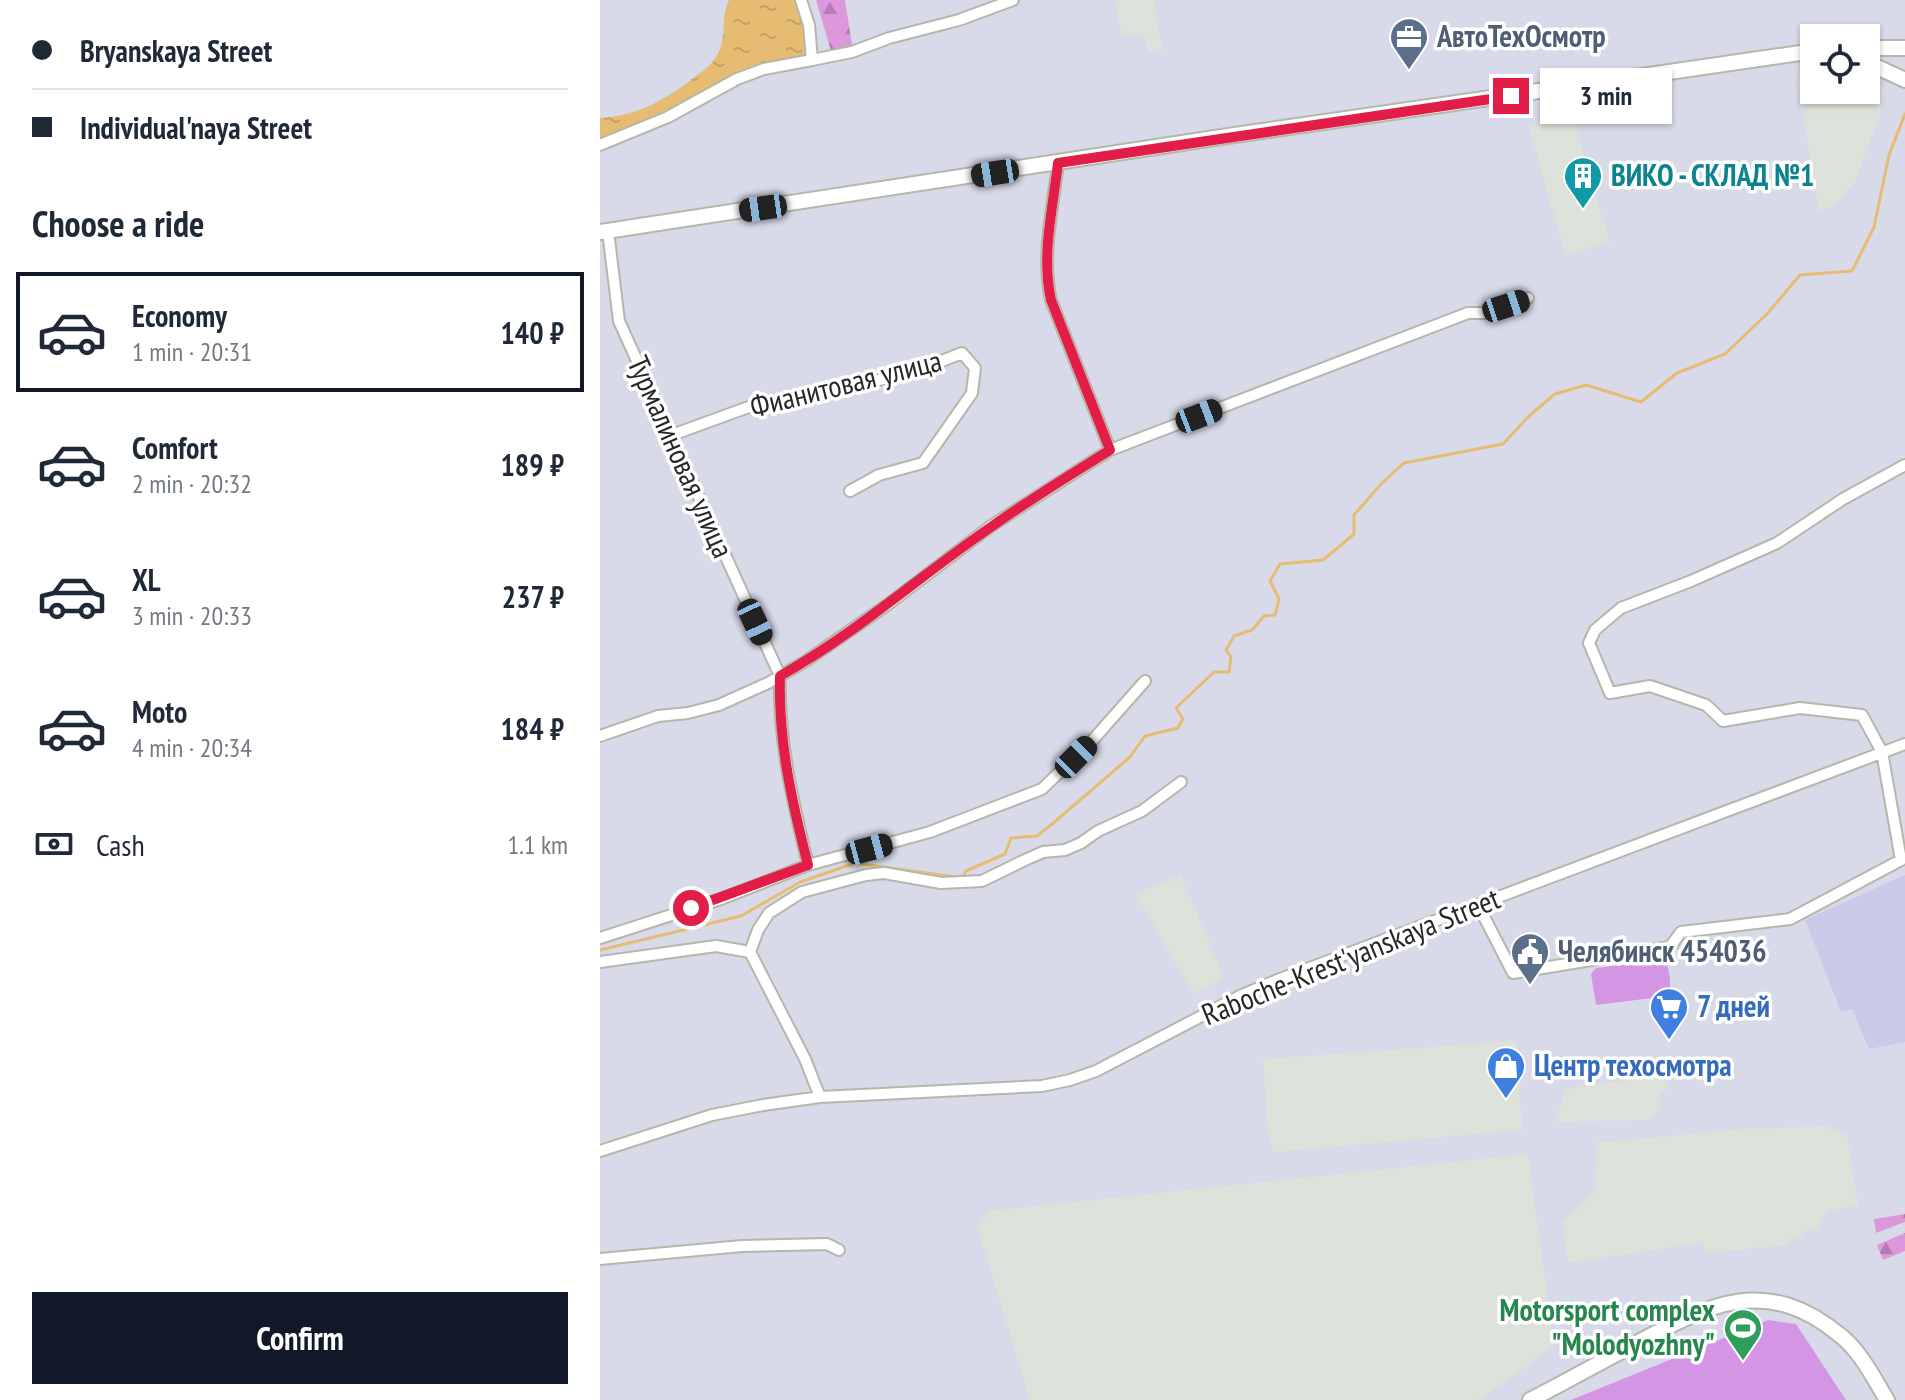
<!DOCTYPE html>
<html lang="en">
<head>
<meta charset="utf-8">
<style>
  body { margin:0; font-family:"PT Sans Narrow",sans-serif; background:#f2f2f3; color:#1f2937; height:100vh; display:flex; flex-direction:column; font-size:30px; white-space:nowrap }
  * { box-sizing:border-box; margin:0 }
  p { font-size:26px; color:#747a83 }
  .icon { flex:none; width:44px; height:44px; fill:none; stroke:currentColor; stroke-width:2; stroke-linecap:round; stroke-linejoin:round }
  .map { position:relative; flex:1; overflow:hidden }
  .panel { display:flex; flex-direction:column; background:#fff; width:600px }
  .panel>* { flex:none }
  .banner { display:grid; align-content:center; height:176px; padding:0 32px; background:#fff }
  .fabs { position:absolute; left:1200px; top:24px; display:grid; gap:16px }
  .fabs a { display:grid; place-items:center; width:80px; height:80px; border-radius:0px; background:#fff; box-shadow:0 2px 6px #0004; font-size:40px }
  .end { position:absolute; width:36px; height:36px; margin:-18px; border:10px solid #e11d48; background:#fff; box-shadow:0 0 0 4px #fff }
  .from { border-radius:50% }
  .bubble { position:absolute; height:56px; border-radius:0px; background:#fff; box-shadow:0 2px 6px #0004; font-size:26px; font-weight:600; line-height:56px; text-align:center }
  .car { position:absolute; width:24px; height:48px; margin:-24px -12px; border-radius:10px; box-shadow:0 0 6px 2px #0007; background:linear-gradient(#222 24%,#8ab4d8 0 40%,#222 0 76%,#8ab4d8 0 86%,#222 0) }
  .banner b { display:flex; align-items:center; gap:28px; height:76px; font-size:30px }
  .banner b+b { border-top:2px solid #e0e1e3 }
  .banner i { width:20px; height:20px; background:#1f2937 }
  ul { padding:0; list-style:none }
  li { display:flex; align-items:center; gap:24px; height:120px; margin:0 16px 12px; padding:0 16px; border:4px solid transparent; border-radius:0px }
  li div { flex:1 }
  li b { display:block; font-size:30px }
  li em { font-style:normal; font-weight:600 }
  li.on { border-color:#111827 }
  li>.icon { width:72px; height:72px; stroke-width:1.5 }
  h2 { padding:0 32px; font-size:36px; line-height:96px }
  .pay { display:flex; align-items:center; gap:20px; height:88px; padding:0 32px; font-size:30px }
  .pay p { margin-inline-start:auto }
  .button { display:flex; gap:16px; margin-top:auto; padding:16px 32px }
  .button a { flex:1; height:92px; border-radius:0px; background:#111827; color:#fff; font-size:32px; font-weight:600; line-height:92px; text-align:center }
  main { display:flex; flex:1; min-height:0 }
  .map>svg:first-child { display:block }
</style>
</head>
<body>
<main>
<section class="panel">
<div class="banner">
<b><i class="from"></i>Bryanskaya Street</b>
<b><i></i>Individual'naya Street</b>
</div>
<h2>Choose a ride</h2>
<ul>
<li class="on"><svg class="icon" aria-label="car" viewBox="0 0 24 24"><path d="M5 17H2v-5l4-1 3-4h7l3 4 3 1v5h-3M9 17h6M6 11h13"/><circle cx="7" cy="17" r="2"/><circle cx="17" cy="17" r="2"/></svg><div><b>Economy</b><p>1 min · 20:31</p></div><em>140 ₽</em></li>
<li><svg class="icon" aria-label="car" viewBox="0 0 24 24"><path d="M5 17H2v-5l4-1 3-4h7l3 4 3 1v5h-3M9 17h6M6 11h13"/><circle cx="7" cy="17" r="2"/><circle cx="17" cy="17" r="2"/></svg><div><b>Comfort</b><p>2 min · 20:32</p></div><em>189 ₽</em></li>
<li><svg class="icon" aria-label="car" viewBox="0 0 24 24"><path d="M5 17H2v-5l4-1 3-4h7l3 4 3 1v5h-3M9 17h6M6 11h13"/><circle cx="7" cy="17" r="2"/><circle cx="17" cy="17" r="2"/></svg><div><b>XL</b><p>3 min · 20:33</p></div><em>237 ₽</em></li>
<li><svg class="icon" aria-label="car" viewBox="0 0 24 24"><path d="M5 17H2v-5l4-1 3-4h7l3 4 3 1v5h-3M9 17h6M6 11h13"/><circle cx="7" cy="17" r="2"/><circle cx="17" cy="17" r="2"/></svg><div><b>Moto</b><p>4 min · 20:34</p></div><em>184 ₽</em></li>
</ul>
<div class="pay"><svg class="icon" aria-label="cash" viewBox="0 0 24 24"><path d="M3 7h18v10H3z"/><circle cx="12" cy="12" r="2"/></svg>Cash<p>1.1 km</p></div>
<div class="button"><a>Confirm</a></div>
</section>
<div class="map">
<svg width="1305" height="1400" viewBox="0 0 1305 1400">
  <defs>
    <pattern id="forest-firs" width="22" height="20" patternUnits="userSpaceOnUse" patternTransform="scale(2)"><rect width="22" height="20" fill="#dd98db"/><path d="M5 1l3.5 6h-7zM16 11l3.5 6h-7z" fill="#b37cb2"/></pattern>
    <pattern id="park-crowns" width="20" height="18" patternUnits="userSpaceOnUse" patternTransform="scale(2)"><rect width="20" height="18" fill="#dd98db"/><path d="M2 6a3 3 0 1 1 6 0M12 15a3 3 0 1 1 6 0" fill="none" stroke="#b37cb2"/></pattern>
    <pattern id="water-ripples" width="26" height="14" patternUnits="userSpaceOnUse" patternTransform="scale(2)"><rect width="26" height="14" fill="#e6bc72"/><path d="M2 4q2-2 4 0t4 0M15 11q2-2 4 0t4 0" fill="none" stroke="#c5a263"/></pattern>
  </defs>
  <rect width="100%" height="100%" fill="#d9dae9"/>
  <!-- industrial -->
  <path fill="#dde2da" d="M 515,0 L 553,0 L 563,49 L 549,52 L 544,34 L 522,37 Z
    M 1198,78 L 1214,78 L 1214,90 L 1266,90 L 1266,81 L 1286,88 L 1279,117 L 1255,181 L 1236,205 L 1218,211 Z
    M 972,115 L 1010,242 L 965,255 L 929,127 Z
    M 581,875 L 624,978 L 593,994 L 536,894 Z
    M 916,1041 L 922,1130 L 674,1152 L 668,1130 L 663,1059 Z
    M 1061,1075 L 1069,1087 L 1059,1096 L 1060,1110 L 1050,1120 L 955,1122 L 965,1089 Z
    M 1227,1126 L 1247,1135 L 1258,1206 L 1226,1211 L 1226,1217 L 1220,1218 L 1221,1230 L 1204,1231 L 1201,1237 L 1191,1238 L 1188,1245 L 1107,1253 L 1101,1243 L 968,1263 L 963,1221 L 995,1190 L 997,1143 L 1142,1129 Z
    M 928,1154 L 954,1346 L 879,1400 L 430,1400 L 378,1229 L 387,1211 Z"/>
  <!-- education -->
  <path fill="#cbc9ea" d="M 1305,875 L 1305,1042 L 1269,1049 L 1252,1009 L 1241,1012 L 1205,920 Z"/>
  <!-- forest -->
  <path fill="url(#forest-firs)" d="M 216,0 L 245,0 L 252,45 L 231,51 Z
    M 1305,1233 L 1305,1251 L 1283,1260 L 1277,1245 Z"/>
  <!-- park -->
  <path fill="url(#park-crowns)" d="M 1305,1214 L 1305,1222 L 1276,1233 L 1274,1219 Z"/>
  <!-- pitch -->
  <path fill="#d495e4" d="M 1064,960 C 1070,968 1072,986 1068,996 L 996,1005 L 991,974 L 996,968 Z
    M 1168,1320 L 1196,1324 L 1246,1400 L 971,1400 Z"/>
  <!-- water -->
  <path fill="url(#water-ripples)" d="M 129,0 L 195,0 L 204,28 L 205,55 C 183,63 161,63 140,73 C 93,96 50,126 0,139 L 0,118 C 38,116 67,99 96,76 C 107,68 115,62 120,49 C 126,33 121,16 129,0 Z"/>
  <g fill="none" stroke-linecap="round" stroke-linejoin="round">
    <!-- stream -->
    <path stroke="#e6bc72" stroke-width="3" d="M 0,950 L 141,916 L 200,882 L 255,863 L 362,878 L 366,871 L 405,854 L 411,838 L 437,836 L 451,825 L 530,757 L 545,736 L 578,728 L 583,719 L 576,708 L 614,672 L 629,672 L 631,657 L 626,650 L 634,636 L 652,630 L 664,616 L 675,615 L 679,599 L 670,581 L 680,564 L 723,560 L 754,534 L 754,515 L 782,483 L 804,463 L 903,444 L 929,416 L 955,394 L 986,385 L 1041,402 L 1077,373 L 1125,354 L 1167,314 L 1200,275 L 1252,271 L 1274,227 L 1289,155 L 1305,114"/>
    <defs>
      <path id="street" d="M 212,60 L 252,52 L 289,38 L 359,20 L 413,0
        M 0,145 L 68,117 L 137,79 L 164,69 L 212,60 L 209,25 L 201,0
        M 458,163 C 453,208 441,255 451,300 L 510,450
        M 8,231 L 19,321 L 180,676 C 178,741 193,802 208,865
        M 69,436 L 157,404 L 309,374 L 362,353 L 375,368 L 372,393 L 323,463 L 279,475 L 250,491
        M 0,736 L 58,716 L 88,713 L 119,705 L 168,683 L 206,661 L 287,605 L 391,526 L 510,450 L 868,313 L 883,313 L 928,298
        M 878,905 L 913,973 L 1070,947 L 1081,932 L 1190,919 L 1301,860 L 1282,752 L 1262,715 L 1200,708 L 1123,721 L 1106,705 L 1050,686 L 1010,693 L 989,643 L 995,630 L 1021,608 L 1091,581 L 1177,543 L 1243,499 L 1305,465
        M 0,938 L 121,899 L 208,865 L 330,832 L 442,789 L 491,742 L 545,681
        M 150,952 L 205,1059 L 220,1097
        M 0,962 L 116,946 L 150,952 L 158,930 L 169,913 L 202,892 L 266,875 L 284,873 L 341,883 L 382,881 L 425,860 L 443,852 L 465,850 L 481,843 L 498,831 L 542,811 L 581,782
        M 0,1151 L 112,1115 L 163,1105 L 220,1097 L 442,1086 L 470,1080 L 496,1071 L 642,995 L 675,981 L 1305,744
        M 0,1259 L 142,1246 L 227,1244 L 239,1250"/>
      <path id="secondary" d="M 1266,48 L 1305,48
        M 1266,62 L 1305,80
        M 0,232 L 628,136 L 1214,51
        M 930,1400 C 965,1382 999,1363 1033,1345 C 1108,1305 1165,1273 1241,1336 C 1261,1352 1274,1379 1287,1400"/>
    </defs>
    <!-- street casing -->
    <use href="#street" stroke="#b5b7aa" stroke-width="14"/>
    <!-- secondary casing -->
    <use href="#secondary" stroke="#b5b7aa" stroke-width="18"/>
    <!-- street -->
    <use href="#street" stroke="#fff" stroke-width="10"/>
    <!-- secondary -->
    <use href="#secondary" stroke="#fff" stroke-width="14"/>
  </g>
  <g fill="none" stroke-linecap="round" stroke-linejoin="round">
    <!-- route -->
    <path stroke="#e11d48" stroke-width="10" d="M 91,908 L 208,865 C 192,802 178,741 180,676 C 255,634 320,576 391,527 C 429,500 470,475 510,450 L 451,300 C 441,255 453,208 458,163 L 911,96"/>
  </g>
  <!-- icons -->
  <defs>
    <symbol id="office-pin" viewBox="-11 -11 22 30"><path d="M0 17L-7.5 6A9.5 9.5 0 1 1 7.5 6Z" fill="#5c6f8a" stroke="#fff"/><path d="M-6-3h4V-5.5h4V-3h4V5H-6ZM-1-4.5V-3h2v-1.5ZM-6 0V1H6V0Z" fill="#fff"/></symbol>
    <symbol id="building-pin" viewBox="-11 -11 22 30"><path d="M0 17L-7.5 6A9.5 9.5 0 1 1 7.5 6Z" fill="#0f9aa8" stroke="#fff"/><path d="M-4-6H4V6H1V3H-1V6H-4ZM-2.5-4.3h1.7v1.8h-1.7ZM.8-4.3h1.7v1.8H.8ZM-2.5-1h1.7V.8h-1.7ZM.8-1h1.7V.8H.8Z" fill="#fff"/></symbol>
    <symbol id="civic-pin" viewBox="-11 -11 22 30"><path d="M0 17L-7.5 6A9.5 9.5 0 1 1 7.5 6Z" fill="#5c6f8a" stroke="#fff"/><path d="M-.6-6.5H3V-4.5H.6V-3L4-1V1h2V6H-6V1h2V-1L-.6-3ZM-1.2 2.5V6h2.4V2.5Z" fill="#fff"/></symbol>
    <symbol id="supermarket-pin" viewBox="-11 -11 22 30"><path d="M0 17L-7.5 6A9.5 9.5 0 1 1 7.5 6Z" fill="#3f7fe0" stroke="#fff"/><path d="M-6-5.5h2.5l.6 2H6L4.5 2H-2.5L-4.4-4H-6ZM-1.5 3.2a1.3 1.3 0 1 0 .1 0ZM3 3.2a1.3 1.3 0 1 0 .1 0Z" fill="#fff"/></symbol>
    <symbol id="shop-pin" viewBox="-11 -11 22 30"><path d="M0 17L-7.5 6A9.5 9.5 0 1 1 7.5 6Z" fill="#3f7fe0" stroke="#fff"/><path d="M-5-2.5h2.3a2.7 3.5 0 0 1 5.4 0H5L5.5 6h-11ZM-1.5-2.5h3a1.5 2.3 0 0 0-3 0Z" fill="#fff"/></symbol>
    <symbol id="stadium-pin" viewBox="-11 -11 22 30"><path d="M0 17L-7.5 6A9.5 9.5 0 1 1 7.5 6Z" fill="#2e9e5b" stroke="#fff"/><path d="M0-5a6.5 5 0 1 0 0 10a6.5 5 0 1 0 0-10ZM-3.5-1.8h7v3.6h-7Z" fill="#fff"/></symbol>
  </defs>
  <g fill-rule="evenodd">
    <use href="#office-pin" x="787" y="15" width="44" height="60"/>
    <use href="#building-pin" x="961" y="154" width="44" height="60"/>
    <use href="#civic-pin" x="908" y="930" width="44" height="60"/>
    <use href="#supermarket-pin" x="1047" y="985" width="44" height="60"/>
    <use href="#shop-pin" x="884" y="1044" width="44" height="60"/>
    <use href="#stadium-pin" x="1121" y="1306" width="44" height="60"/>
  </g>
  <g text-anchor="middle" stroke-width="7" stroke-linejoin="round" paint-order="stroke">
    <!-- service labels -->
    <g font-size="30" font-weight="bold" fill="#4e5e75" stroke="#fff" text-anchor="start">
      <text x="837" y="47">АвтоТехОсмотр</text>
      <text x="958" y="962">Челябинск 454036</text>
    </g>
    <!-- culture labels -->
    <g font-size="30" font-weight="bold" fill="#0d838f" stroke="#fff" text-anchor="start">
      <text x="1011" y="186">ВИКО - СКЛАД №1</text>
    </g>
    <!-- street labels -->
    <g font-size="30" fill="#272727" stroke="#fff">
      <text transform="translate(246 384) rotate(-14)" y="10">Фианитовая улица</text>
      <text transform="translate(80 457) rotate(66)" y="10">Турмалиновая улица</text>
      <text transform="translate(751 957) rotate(-22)" y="10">Raboche-Krest'yanskaya Street</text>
    </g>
    <!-- shop labels -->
    <g font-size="30" font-weight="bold" fill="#366cbe" stroke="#fff" text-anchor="start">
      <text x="1097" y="1017">7 дней</text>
      <text x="934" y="1076">Центр техосмотра</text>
    </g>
    <!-- leisure labels -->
    <g font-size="30" font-weight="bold" fill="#27864d" stroke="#fff" text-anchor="end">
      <text x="1115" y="1321">Motorsport complex<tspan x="1115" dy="34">"Molodyozhny"</tspan></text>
    </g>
  </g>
</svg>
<div class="fabs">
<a><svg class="icon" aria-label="locate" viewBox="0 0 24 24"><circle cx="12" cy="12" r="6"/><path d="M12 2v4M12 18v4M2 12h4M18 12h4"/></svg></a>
</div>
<i class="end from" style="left:91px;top:908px"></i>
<i class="end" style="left:911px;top:96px"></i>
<div class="bubble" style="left:940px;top:68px;width:132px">3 min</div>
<i class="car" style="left:395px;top:173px;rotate:261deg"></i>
<i class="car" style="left:163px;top:208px;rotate:262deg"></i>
<i class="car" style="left:906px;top:306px;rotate:72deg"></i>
<i class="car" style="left:599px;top:416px;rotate:69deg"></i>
<i class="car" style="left:155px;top:622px;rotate:155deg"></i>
<i class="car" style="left:476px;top:757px;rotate:45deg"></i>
<i class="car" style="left:269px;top:849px;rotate:75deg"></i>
</div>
</main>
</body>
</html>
